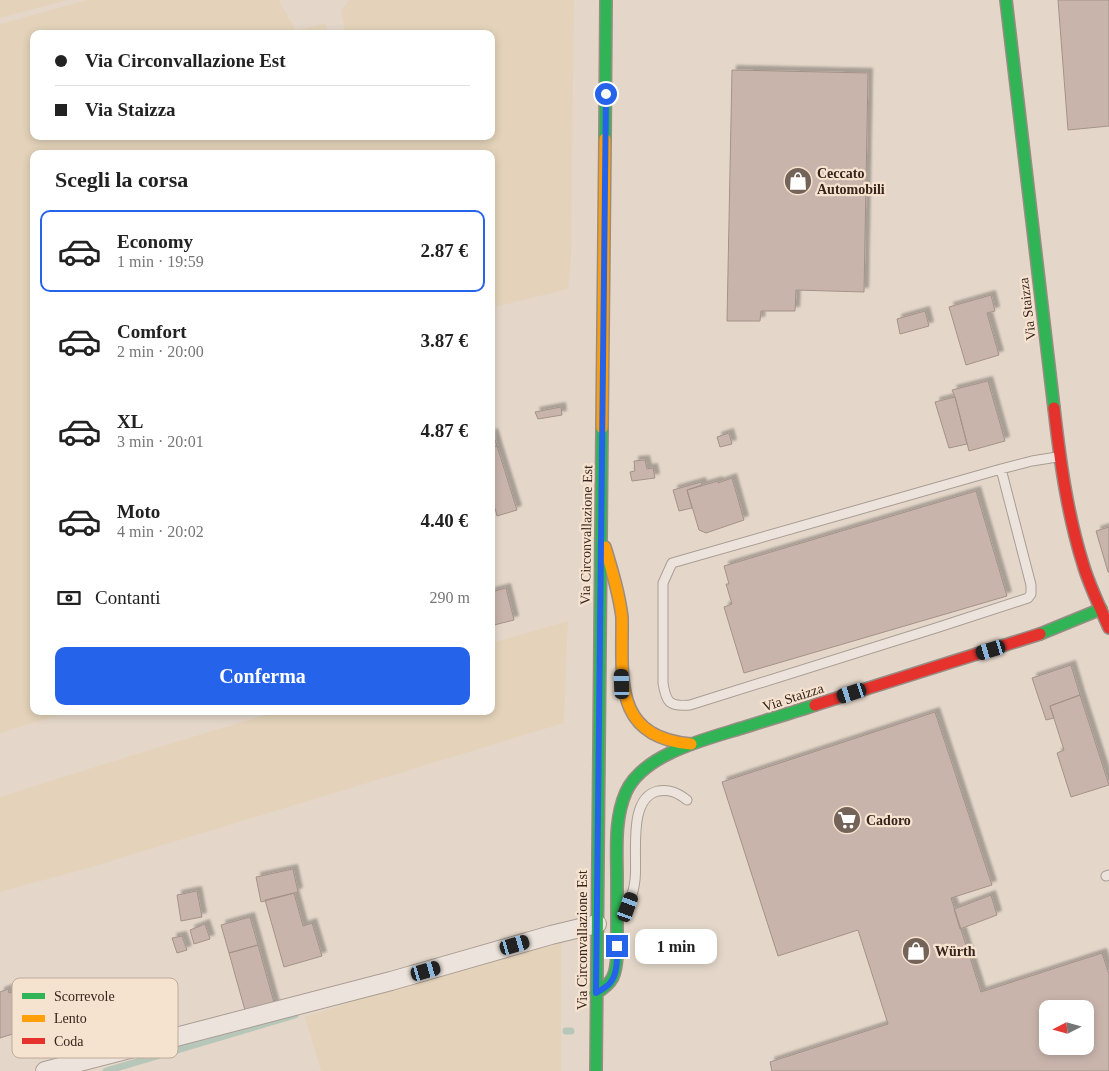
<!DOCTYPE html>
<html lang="it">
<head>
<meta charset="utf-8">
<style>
  body { margin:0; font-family:Georgia,serif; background:#f2f2f2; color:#222; height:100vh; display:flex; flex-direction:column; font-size:19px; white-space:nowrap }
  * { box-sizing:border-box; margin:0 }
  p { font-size:16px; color:#767676 }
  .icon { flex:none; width:28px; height:28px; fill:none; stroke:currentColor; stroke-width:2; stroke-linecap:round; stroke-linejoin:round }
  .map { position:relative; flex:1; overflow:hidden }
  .details { position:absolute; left:30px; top:150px; width:465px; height:565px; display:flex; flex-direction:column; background:#fff; border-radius:10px; box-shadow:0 2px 8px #0003 }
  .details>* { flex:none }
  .guide { position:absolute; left:30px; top:30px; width:465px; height:110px; border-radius:10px; box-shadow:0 2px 8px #0003; display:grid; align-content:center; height:110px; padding:0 25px; background:#fff }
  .needle { width:32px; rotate:264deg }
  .buttons { position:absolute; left:1039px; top:1000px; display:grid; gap:10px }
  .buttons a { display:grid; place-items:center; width:55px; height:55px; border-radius:10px; background:#fff; box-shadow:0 2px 8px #0003; font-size:25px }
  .end { position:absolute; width:22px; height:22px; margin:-11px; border:6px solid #2563eb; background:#fff; box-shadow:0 0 0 2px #fff }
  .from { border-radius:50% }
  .bubble { position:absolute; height:35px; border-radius:10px; background:#fff; box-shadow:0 2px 8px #0003; font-size:16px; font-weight:700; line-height:35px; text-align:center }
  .car { position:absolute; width:15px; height:30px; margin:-15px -8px; border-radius:6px; box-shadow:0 0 4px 1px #0007; background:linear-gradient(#222 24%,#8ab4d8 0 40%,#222 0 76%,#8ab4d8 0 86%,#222 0) }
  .guide b { display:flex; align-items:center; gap:18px; height:48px; font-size:19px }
  .guide b+b { border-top:1px solid #e0e0e0 }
  .guide i { width:12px; height:12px; background:#222 }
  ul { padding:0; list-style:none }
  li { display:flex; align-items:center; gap:15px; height:82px; margin:0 10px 8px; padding:0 15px; border:2px solid transparent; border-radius:10px }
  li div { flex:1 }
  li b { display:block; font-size:19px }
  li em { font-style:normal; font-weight:700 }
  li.on { border-color:#2563eb }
  li>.icon { width:45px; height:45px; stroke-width:1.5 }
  h2 { padding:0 25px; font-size:22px; line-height:60px }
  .pay { display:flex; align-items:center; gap:12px; height:55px; padding:0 25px; font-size:19px }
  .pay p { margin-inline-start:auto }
  .primary-button { display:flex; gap:10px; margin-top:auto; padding:10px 25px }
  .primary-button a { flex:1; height:58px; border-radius:10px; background:#2563eb; color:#fff; font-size:20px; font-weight:700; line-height:58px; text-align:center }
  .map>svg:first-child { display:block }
</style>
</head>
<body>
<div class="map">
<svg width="1109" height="1071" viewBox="0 0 1109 1071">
  <defs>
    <filter id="shadow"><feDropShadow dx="4.5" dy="-4.5" stdDeviation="1" flood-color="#0004"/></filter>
  </defs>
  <rect width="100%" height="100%" fill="#e4d7ca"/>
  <!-- farmland -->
  <path fill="#e4d3ba" d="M 0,0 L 68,0 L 0,18 Z
    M 87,0 L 279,0 L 296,31 L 325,23 L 328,34 L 34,34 L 34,136 L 491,136 L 491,34 L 345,34 L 341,10 L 347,4 L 349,0 L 574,0 L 571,260 L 568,289 L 491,308 L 491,154 L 34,154 L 34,711 L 73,711 L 0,733 L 0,24 Z
    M 568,621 L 564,723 L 88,868 L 0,892 L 0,797 L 136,754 L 278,711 L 491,711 L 491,643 Z
    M 561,933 L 561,1071 L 321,1071 L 305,1017 Z"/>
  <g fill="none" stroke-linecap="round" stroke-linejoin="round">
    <!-- stream -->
    <path stroke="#b6c7b9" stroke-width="7" d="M 566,1031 L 571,1031
      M 106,1071 L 295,1015"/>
  </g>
  <!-- building -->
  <path fill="#c8b4ab" stroke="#a49289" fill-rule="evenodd" filter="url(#shadow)" d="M 1058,0 L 1109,0 L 1109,126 L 1068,130 Z
    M 732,70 L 868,73 L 864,292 L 796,290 L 795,311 L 761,311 L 760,321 L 727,321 Z
    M 991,295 L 995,311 L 987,313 L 999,355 L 966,365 L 949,307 Z
    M 925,311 L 929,326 L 900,334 L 897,319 Z
    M 988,381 L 1005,441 L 969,451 L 955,397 L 952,390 Z
    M 955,397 L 967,444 L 949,448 L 935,402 Z
    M 561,407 L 562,415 L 538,419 L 535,412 Z
    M 493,433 L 497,446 L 491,448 L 491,434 Z
    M 729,433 L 732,444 L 720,447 L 717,437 Z
    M 497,446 L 517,510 L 497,516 L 495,508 L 491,509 L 491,448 Z
    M 645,460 L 647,469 L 653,468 L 655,478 L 632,481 L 630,472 L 635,471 L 634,461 Z
    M 732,478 L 744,520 L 706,533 L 699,530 L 687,490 L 718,481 L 718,483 Z
    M 701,482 L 702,485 L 687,490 L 692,508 L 679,511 L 673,490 Z
    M 976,491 L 1007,596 L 744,673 L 724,607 L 732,604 L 726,584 L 729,584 L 724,566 Z
    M 1109,527 L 1109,572 L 1108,572 L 1096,531 Z
    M 506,588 L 514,620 L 494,625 L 491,616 L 491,592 Z
    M 1071,665 L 1080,695 L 1050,706 L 1054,718 L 1046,720 L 1032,678 Z
    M 1080,695 L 1109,785 L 1071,797 L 1057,753 L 1064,750 L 1050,706 Z
    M 935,712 L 992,885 L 951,898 L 981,992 L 1102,953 L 1109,974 L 1109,1071 L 772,1071 L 770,1062 L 888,1024 L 858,930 L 778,956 L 722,782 ZM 1048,1009 L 1085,1009 L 1085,1046 L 1048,1046 Z
    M 293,869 L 298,892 L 261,902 L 256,877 Z
    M 197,891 L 202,917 L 181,921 L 177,895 Z
    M 294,893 L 303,926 L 312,923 L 322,956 L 284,967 L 265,900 Z
    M 991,895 L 997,915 L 960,929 L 954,909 Z
    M 250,917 L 258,945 L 229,953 L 221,925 Z
    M 205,924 L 210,939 L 194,944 L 190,930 Z
    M 182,936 L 187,950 L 177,953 L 172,938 Z
    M 258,945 L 275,1006 L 246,1014 L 229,953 Z
    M 29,987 L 39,1022 L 18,1029 L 19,1032 L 0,1038 L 0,992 L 8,989 L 9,993 Z"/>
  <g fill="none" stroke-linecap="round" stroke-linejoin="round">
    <defs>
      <path id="lane" d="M 1001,469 L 1031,585 L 1031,594 L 1028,598 L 939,627 L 690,705 C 669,707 666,702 663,683 L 663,583 L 672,563 L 1001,469 L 1032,461 L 1057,457
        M 1106,876 L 1109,875
        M 625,913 C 630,902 634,891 635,880 C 638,856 627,798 658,791 C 670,789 678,793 687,800"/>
      <path id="street" d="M 45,1071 L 391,981 L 551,935 L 597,924"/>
      <path id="fast" d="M 1006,0 L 1054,408
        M 605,139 L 606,0
        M 1040,634 L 1101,609
        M 596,993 C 613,983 616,975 617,955 C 617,930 617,904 617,879 C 617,851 614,819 626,792 C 643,754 706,739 742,728 C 767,720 791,713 815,705
        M 596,1071 L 602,428"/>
      <path id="slow" d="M 602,428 L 605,139
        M 605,547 C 612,570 619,593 622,617 C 623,676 611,737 691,744"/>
      <path id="jam" d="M 1054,408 C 1060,460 1067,513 1083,564 C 1089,585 1100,607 1109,628
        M 815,705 L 1040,634"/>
    </defs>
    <!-- lane casing -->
    <use href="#lane" stroke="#a99d94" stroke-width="11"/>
    <!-- street casing -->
    <use href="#street" stroke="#a99d94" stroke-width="20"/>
    <!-- fast casing -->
    <use href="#fast" stroke="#988c84" stroke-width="14"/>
    <!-- slow casing -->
    <use href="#slow" stroke="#988c84" stroke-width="14"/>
    <!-- jam casing -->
    <use href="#jam" stroke="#988c84" stroke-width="14"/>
    <!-- lane -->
    <use href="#lane" stroke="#ece4dc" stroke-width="9"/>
    <!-- street -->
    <use href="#street" stroke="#ece4dc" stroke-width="18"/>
    <!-- fast -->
    <use href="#fast" stroke="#30b455" stroke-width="11"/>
    <!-- slow -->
    <use href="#slow" stroke="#ff9f0a" stroke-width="11"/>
    <!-- jam -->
    <use href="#jam" stroke="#e5322d" stroke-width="11"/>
  </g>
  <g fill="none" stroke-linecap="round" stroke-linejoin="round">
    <!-- route -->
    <path stroke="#2563eb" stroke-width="6" d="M 606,94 L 596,993 C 601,990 607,987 610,983 C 618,974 617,957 617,946"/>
  </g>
  <!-- icons -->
  <defs>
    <symbol id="shop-disc" viewBox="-11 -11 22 22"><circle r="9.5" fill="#746359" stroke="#f6e3cf"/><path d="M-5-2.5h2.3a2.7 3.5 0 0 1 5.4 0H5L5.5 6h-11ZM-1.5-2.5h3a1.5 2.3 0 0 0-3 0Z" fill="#fff"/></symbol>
    <symbol id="supermarket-disc" viewBox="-11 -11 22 22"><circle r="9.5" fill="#746359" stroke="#f6e3cf"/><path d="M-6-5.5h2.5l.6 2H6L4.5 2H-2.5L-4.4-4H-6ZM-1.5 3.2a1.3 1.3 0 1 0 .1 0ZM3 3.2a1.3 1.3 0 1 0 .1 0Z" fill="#fff"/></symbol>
  </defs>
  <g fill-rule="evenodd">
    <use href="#shop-disc" x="782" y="165" width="32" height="32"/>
    <use href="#supermarket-disc" x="831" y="804" width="32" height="32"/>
    <use href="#shop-disc" x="900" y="935" width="32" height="32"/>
  </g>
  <g text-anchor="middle" stroke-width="4.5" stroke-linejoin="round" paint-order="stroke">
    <!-- poi labels -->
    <g font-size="14" font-weight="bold" fill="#37241c" stroke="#f6e3cf" text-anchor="start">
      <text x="817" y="178">Ceccato<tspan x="817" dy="16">Automobili</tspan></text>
      <text x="866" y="825">Cadoro</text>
      <text x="935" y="956">Würth</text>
    </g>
    <!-- street labels -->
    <g font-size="14" fill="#37241c" stroke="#f6e3cf">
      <text transform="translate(1027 309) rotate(-97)" y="5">Via Staizza</text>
      <text transform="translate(586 535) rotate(-89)" y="5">Via Circonvallazione Est</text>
      <text transform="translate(793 697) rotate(-18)" y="5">Via Staizza</text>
      <text transform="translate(582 940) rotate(-90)" y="5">Via Circonvallazione Est</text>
    </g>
  </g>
  <!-- legend -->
  <rect x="12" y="978" width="166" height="80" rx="8" fill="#f6e3cf" stroke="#bdaa99" stroke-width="1"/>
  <rect x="22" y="993" width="23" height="6" fill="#30b455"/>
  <rect x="22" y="1015" width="23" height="7" fill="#ff9f0a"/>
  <rect x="22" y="1038" width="23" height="6" fill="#e5322d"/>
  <g font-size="14" fill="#37241c">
    <text x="54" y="1001">Scorrevole</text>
    <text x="54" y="1023">Lento</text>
    <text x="54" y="1046">Coda</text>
  </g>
</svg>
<div class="buttons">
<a><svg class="needle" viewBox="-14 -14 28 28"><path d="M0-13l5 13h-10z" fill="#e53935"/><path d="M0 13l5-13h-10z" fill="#767676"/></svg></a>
</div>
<i class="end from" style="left:606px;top:94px"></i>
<i class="end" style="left:617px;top:946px"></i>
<div class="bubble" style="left:635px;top:929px;width:82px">1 min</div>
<i class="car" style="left:991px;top:650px;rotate:253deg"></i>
<i class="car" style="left:622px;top:684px;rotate:358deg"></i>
<i class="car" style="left:852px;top:693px;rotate:252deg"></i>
<i class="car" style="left:628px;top:907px;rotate:20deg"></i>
<i class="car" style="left:515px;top:945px;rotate:74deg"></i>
<i class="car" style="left:426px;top:971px;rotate:74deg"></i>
<div class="guide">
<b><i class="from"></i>Via Circonvallazione Est</b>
<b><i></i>Via Staizza</b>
</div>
<section class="details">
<h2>Scegli la corsa</h2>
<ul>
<li class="on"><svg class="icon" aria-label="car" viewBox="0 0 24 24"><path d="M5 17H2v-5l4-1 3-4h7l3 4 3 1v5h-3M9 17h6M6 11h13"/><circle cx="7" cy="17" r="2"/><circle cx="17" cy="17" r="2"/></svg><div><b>Economy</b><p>1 min · 19:59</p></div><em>2.87 €</em></li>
<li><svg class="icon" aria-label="car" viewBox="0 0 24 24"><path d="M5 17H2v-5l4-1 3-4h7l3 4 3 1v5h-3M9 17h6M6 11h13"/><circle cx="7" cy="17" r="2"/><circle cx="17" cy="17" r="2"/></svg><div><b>Comfort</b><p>2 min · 20:00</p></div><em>3.87 €</em></li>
<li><svg class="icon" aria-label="car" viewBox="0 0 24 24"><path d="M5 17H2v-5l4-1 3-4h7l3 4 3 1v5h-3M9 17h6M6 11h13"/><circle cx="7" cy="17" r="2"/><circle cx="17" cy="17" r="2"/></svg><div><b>XL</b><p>3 min · 20:01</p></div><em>4.87 €</em></li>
<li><svg class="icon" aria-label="car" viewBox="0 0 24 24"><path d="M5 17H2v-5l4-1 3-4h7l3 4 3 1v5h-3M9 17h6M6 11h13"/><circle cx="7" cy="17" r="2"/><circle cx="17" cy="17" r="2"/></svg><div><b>Moto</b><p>4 min · 20:02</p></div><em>4.40 €</em></li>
</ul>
<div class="pay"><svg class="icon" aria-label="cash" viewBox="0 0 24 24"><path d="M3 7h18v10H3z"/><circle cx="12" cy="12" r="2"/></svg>Contanti<p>290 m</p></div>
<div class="primary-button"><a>Conferma</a></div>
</section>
</div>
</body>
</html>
